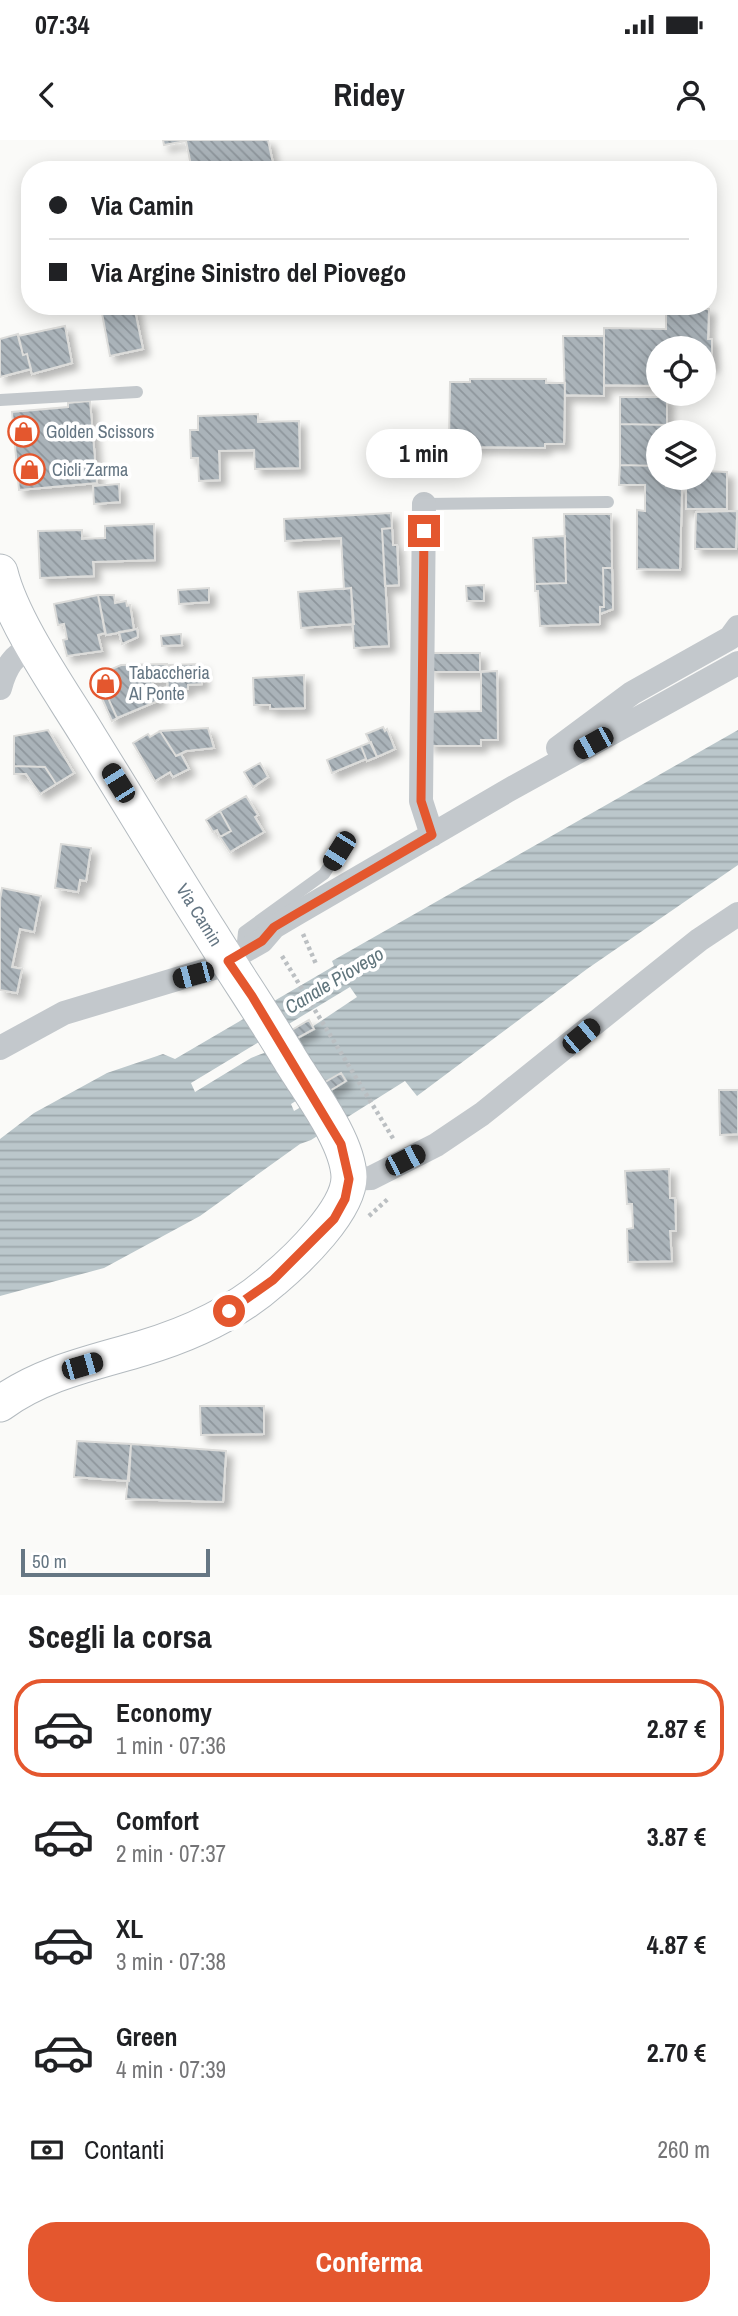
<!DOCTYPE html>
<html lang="it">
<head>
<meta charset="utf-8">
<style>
  body { margin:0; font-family:"Archivo Narrow",sans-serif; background:#f6f6f6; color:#202124; height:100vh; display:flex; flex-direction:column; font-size:26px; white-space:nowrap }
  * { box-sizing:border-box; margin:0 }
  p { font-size:23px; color:#757577 }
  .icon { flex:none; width:38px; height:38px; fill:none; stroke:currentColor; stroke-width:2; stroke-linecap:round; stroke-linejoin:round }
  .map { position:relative; height:1455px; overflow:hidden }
  .panel { display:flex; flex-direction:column; background:#fff; flex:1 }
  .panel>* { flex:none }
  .top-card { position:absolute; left:21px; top:21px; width:696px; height:154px; border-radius:28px; box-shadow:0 4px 18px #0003; display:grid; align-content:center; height:154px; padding:0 28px; background:#fff }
  .buttons { position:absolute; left:646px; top:196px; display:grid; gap:14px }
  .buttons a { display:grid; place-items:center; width:70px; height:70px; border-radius:50%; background:#fff; box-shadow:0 4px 18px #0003; font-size:35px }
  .scale { position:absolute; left:21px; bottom:18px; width:189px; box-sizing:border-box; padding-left:7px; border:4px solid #657683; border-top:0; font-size:19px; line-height:24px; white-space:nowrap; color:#657683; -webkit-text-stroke:5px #fff; paint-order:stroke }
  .end { position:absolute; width:32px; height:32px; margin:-16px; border:9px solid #e4572e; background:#fff; box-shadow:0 0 0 4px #fff }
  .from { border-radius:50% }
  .bubble { position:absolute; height:49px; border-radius:24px; background:#fff; box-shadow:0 4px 18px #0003; font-size:23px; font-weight:800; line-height:49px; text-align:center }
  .car { position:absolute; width:21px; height:42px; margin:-21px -10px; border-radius:9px; box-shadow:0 0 5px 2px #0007; background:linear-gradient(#222 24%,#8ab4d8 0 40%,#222 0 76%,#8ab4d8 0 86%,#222 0) }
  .top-card b { display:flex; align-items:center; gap:24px; height:66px; font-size:26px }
  .top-card b+b { border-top:2px solid #e0e0e0 }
  .top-card i { width:18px; height:18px; background:#202124 }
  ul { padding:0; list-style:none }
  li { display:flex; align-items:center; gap:21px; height:98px; margin:0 14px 10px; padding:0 14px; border:4px solid transparent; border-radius:28px }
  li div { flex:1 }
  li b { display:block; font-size:26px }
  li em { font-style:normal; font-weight:800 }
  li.active { border-color:#e4572e }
  li>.icon { width:63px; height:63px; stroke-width:1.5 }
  h2 { padding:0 28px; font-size:32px; line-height:84px }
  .pay { display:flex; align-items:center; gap:18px; height:77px; padding:0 28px; font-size:26px }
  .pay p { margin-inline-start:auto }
  .action { display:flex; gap:14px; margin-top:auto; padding:14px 28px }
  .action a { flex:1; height:80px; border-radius:28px; background:#e4572e; color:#fff; font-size:28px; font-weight:800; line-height:80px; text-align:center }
  .status { display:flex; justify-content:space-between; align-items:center; height:49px; padding:0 35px; background:#fff; direction:ltr }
  .status svg { height:19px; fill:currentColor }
  header { display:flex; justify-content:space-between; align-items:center; height:91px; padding:0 28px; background:#fff; font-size:32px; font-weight:800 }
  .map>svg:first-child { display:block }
</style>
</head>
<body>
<div class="status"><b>07:34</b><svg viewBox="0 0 49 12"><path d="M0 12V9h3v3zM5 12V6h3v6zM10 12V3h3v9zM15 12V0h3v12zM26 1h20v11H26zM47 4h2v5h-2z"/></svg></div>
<header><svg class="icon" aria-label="back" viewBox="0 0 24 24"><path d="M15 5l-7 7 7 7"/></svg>Ridey<svg class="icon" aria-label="person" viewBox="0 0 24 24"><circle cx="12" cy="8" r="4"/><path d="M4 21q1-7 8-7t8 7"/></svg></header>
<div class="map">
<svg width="738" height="1455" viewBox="0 0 738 1455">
  <defs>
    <pattern id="water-rules" width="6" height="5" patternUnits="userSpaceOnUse" patternTransform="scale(1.75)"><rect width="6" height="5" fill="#bbc7cb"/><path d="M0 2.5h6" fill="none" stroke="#9ca6aa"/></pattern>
    <pattern id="building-back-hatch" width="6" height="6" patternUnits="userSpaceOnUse" patternTransform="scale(1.75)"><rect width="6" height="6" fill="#aab3b9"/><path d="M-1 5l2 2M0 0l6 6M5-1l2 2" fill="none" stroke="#8e969c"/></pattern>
    <filter id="shadow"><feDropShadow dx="6" dy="6" stdDeviation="3.5" flood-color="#0004"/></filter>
  </defs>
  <rect width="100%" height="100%" fill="#fafaf8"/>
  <!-- water -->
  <path fill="url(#water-rules)" fill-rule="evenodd" d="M 738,590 L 738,725 L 587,829 L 417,956 L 405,941 L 311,1000 L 300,1004 L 200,1076 L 104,1128 L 0,1156 L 0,999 L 34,973 L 107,933 L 163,914 L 175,919 L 334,826 L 332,821 ZM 350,847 L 357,857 L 285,905 L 251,918 L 195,952 L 191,943 ZM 340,933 L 345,942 L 294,971 L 291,964 Z"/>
  <!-- building -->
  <path fill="url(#building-back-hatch)" stroke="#dcdcda" stroke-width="2" filter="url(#shadow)" d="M 163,0 L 268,0 L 274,28 L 262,30 L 192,30 L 186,1 L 164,5 Z
    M 111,166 L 134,166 L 143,209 L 110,216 L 101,168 Z
    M 666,168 L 709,169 L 708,199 L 712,199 L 712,226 L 704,226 L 704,208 L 658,208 L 658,246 L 604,245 L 604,188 L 666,189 Z
    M 65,186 L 72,223 L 32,234 L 27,214 L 23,215 L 18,196 Z
    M 18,194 L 23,215 L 27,214 L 31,229 L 0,237 L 0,199 Z
    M 563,196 L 604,196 L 604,256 L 565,255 Z
    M 470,239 L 546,239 L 546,243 L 565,243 L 564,304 L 545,304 L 545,308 L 468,307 L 468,304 L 449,303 L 450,242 L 470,242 Z
    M 620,257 L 667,257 L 667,285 L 620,284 Z
    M 90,261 L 97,343 L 19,350 L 12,272 L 68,267 L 68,263 Z
    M 258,274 L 258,282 L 299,281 L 300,328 L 255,329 L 254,310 L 219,311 L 220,340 L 199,341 L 198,318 L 191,318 L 190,290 L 198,290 L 198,276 Z
    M 620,284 L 667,285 L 667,292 L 658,292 L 658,326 L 620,325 Z
    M 620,325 L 658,326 L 658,338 L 666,338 L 666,346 L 682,346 L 680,430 L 637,429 L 637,370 L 645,371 L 645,345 L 619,345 Z
    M 704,331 L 727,332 L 727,369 L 686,369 L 686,338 L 704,338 Z
    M 119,344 L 120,362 L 94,364 L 93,346 Z
    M 737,371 L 736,409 L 695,409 L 696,372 Z
    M 391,373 L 392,388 L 382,389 L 389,506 L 354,508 L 351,448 L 344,449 L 341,398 L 285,401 L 284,379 Z
    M 564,374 L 611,374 L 612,428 L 603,428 L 604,467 L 600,467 L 600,484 L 540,486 L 538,451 L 535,451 L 535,444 L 566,443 Z
    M 154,384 L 155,420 L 93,422 L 94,436 L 40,438 L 38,391 L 82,390 L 82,399 L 105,398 L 105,386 Z
    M 392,388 L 393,405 L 397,405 L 399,445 L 385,446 L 382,389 Z
    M 565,396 L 566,443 L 535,444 L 533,398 Z
    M 603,428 L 612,428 L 613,469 L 600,474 L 600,467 L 604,467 Z
    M 484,445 L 484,461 L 467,461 L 466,446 Z
    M 209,448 L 209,462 L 179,464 L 178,450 Z
    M 351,448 L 354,484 L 301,488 L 298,452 Z
    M 98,455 L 114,455 L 115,463 L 126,461 L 127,466 L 130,465 L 134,490 L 106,495 Z
    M 98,455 L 105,493 L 98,495 L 102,511 L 67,516 L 63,500 L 67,499 L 64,484 L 58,485 L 54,464 Z
    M 137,489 L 138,497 L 122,504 L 119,492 Z
    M 181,494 L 182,505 L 162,506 L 161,496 Z
    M 430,513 L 480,513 L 480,532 L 430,532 Z
    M 167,524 L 167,541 L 152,542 L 160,560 L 117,578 L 105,551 L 101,553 L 94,537 L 121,525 Z
    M 202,524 L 202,544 L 188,545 L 188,549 L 168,552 L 167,525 Z
    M 497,531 L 498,600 L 481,600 L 481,606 L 429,606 L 429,572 L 481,571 L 481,532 Z
    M 304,535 L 305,568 L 270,569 L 270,565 L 254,565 L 253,538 Z
    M 105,551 L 117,578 L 112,581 L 100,554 Z
    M 383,587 L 385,591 L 387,589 L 395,609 L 377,617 L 366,594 Z
    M 208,588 L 214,608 L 186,611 L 176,616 L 160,591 Z
    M 48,590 L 74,633 L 56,644 L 45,627 L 14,626 L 14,596 Z
    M 160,591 L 176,616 L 181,614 L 189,629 L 173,637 L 170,632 L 155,641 L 133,603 L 148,594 L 150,597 Z
    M 371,602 L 377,617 L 367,621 L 361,606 Z
    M 361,606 L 366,619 L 332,633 L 327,620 Z
    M 260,623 L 268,637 L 253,647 L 244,632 Z
    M 14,626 L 45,627 L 56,644 L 40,654 L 26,634 L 14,634 Z
    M 246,656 L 258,675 L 255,677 L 264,692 L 230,712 L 220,697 L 231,691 L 220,671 Z
    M 220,671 L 231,691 L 220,697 L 217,690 L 213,692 L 206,680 Z
    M 61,704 L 91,708 L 86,741 L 80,740 L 78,752 L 55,748 Z
    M 2,748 L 41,756 L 34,792 L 20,789 L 12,827 L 22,829 L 17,853 L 0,850 L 0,760 Z
    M 309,880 L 314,889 L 285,905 L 280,897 Z
    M 341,933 L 346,941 L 318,958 L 313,949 Z
    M 719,950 L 738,950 L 738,994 L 720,995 Z
    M 669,1029 L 670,1058 L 675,1058 L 676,1091 L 670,1091 L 672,1121 L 628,1122 L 627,1089 L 633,1088 L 632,1064 L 627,1064 L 625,1031 Z
    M 200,1266 L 264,1266 L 264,1294 L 201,1295 Z
    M 77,1301 L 131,1304 L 129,1341 L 74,1337 Z
    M 131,1304 L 226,1311 L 223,1362 L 126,1359 Z"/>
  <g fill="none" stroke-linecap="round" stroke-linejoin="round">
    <defs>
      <path id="secondary" d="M 0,432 C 12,482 61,551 89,597 C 130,663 170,730 212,796 C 238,838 266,879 291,921 C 310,952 348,1001 349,1037 C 349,1070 298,1119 273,1140 C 236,1173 190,1194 143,1208 C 93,1223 42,1233 0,1264"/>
    </defs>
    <!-- secondary casing -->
    <use href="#secondary" stroke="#b3babf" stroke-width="37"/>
    <!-- path -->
    <path stroke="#bbbfc2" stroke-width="4.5" stroke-dasharray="3.5 3.5" stroke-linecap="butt" d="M 303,794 L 316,824
      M 282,816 L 394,1000
      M 369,1076 L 389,1058"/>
    <!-- lane -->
    <path stroke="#c3c8cc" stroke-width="12" d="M 0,260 L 137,252
      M 424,364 L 608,362
      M 242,812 L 244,792 L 324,734 L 339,711"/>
    <!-- street -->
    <path stroke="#c3c8cc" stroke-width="24" d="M 424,364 L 421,661 L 432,695
      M 0,548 C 6,526 13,516 33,505
      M 558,608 L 632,553 L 730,498 L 738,487
      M 0,908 L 64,873 L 217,827 L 262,801 L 274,787 L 296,774 L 507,651 L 738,523
      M 349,1039 L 371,1038 L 436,1005 L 482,974 L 640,847 L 699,800 L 738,774"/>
    <!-- secondary -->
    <use href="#secondary" stroke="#fff" stroke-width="35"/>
  </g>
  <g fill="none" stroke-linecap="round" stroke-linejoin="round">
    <!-- route -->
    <path stroke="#e4572e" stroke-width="9" d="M 229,1171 L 273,1140 L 334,1079 L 345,1059 L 349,1039 L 341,1004 L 252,856 L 228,821 L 262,801 L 274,787 L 296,774 L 432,695 L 421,661 L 424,391"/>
  </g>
  <!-- icons -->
  <defs>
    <symbol id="shop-ring" viewBox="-11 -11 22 22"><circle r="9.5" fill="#fff" stroke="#e4572e" stroke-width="1.5"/><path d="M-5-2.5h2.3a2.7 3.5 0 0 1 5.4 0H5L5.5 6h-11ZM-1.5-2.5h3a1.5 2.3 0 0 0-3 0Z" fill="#e4572e"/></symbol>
  </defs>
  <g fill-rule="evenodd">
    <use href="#shop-ring" x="6" y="274" width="35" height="35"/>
    <use href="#shop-ring" x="12" y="312" width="35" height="35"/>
    <use href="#shop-ring" x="88" y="526" width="35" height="35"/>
  </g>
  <g text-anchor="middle" stroke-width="7" stroke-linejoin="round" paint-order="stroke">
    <!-- poi labels -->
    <g font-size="18" fill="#657683" stroke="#fff" text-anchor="start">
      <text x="46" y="298">Golden Scissors</text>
      <text x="52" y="336">Cicli Zarma</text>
      <text x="129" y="539">Tabaccheria<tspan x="129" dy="21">Al Ponte</tspan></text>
    </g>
    <!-- street labels -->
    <g font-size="18" fill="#657683" stroke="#fff">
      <text transform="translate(199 775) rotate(58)" y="6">Via Camin</text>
    </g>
    <!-- water labels -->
    <g font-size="19" font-style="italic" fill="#60757c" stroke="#fff">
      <text transform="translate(334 840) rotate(-31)" y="7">Canale Piovego</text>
    </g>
  </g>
</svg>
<div class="buttons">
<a><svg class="icon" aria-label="locate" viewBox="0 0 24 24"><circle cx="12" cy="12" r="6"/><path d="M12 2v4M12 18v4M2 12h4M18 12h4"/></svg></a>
<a><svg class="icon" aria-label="layers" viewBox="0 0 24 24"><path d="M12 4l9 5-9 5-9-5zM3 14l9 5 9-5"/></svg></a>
</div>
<div class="scale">50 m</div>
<i class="end from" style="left:229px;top:1171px"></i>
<i class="end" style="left:424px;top:391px"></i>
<div class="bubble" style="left:366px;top:289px;width:116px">1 min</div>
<i class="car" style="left:593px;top:603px;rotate:241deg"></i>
<i class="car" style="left:118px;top:643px;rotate:328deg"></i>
<i class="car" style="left:339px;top:711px;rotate:212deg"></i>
<i class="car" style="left:193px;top:835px;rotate:255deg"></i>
<i class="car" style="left:581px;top:896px;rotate:50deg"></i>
<i class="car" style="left:405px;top:1020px;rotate:63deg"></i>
<i class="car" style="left:82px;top:1226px;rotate:74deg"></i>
<div class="top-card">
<b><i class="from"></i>Via Camin</b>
<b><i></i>Via Argine Sinistro del Piovego</b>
</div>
</div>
<section class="panel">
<h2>Scegli la corsa</h2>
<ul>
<li class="active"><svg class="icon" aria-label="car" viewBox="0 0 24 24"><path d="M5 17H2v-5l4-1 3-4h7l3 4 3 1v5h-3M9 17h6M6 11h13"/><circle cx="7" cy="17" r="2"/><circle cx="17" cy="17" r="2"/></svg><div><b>Economy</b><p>1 min · 07:36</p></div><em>2.87 €</em></li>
<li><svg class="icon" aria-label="car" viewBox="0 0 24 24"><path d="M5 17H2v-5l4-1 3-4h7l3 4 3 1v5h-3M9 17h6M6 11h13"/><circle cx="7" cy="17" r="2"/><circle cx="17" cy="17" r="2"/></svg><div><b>Comfort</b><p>2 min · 07:37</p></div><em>3.87 €</em></li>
<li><svg class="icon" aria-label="car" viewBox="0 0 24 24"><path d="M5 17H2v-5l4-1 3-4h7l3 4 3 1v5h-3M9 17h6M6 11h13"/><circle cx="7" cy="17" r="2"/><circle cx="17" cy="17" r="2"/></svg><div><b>XL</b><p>3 min · 07:38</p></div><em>4.87 €</em></li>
<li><svg class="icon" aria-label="car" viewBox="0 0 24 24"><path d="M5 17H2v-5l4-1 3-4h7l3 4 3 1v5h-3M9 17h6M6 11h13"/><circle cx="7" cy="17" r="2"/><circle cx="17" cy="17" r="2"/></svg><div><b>Green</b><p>4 min · 07:39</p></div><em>2.70 €</em></li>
</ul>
<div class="pay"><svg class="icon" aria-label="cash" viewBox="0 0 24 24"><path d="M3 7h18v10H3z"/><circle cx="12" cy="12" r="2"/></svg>Contanti<p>260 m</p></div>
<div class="action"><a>Conferma</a></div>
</section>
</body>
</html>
